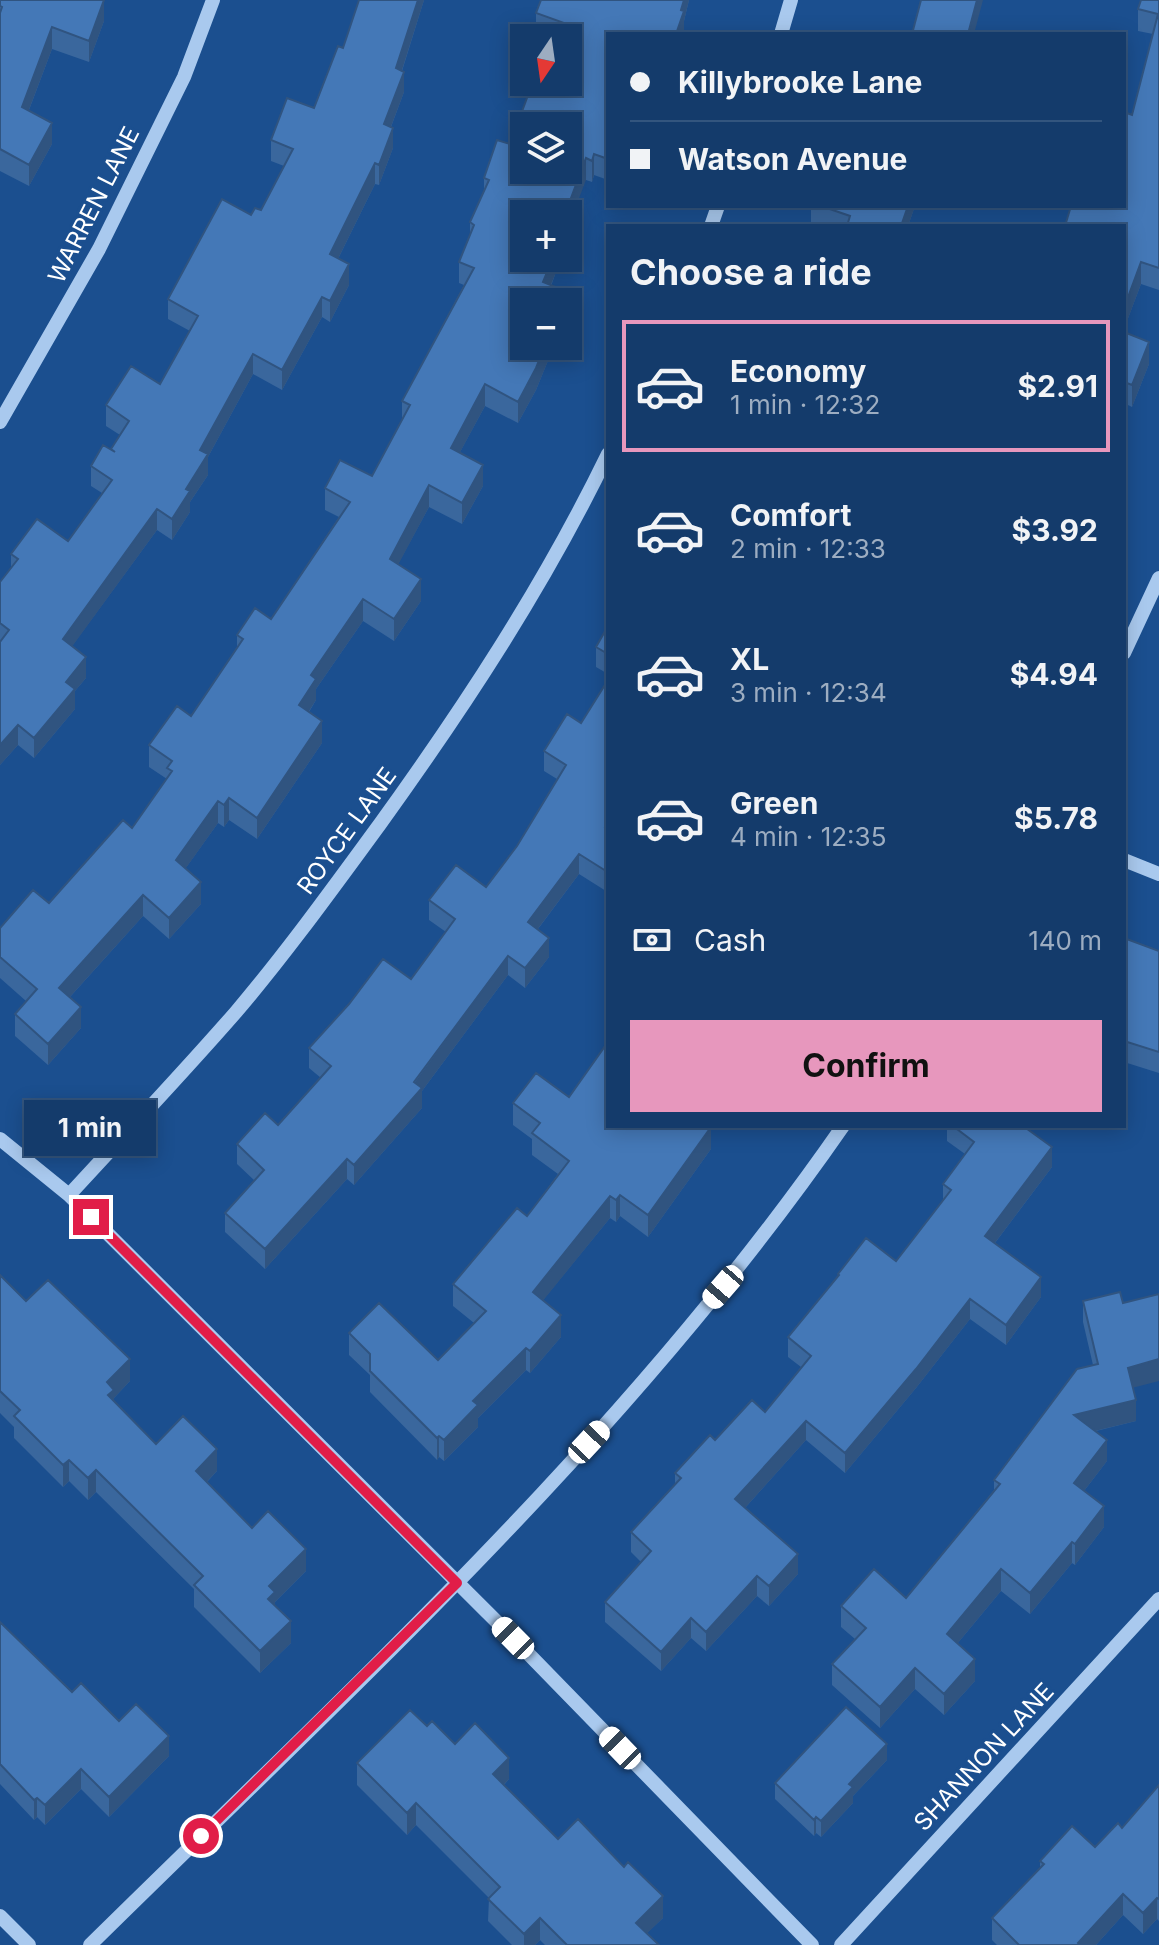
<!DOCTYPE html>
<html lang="en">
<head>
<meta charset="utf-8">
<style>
  body { margin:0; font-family:Inter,sans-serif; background:#1d4271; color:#f1f3f6; height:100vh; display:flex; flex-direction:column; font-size:30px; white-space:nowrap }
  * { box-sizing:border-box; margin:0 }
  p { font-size:26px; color:#9dadc1 }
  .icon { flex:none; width:44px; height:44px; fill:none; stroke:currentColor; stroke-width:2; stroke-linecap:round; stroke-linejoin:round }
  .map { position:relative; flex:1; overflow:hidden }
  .panel { position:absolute; left:606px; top:224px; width:520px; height:904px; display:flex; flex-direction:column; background:#143b6b; border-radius:0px; box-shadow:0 4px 20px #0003,0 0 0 2px #33557e }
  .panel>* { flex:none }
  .banner { position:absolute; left:606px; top:32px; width:520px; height:176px; border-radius:0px; box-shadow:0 4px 20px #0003,0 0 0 2px #33557e; display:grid; align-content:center; height:176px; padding:0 24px; background:#143b6b }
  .needle { width:52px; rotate:193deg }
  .controls { position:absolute; left:510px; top:24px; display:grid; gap:16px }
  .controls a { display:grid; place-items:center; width:72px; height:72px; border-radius:0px; background:#143b6b; box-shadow:0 4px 20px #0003,0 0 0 2px #33557e; font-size:40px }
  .end { position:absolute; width:36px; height:36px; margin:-18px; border:10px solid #e11d48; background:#fff; box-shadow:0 0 0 4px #fff }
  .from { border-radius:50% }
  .bubble { position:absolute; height:56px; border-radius:0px; background:#143b6b; box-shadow:0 4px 20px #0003,0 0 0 2px #33557e; font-size:26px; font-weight:700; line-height:56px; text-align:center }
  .car { position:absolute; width:24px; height:48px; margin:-24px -12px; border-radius:10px; box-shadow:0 0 6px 2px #0007; background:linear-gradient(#fff 24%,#345 0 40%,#fff 0 76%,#345 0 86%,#fff 0) }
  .banner b { display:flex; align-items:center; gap:28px; height:76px; font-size:30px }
  .banner b+b { border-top:2px solid #33557e }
  .banner i { width:20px; height:20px; background:#f1f3f6 }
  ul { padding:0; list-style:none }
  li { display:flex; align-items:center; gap:24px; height:132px; margin:0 16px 12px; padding:0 8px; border:4px solid transparent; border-radius:0px }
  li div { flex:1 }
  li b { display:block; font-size:30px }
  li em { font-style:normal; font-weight:700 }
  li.selected { border-color:#e797bd }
  li>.icon { width:72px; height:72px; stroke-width:1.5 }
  h2 { padding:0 24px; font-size:36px; line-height:96px }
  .pay { display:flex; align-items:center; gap:20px; height:88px; padding:0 24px; font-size:30px }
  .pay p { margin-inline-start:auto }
  .cta { display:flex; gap:16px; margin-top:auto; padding:16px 24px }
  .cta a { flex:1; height:92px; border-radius:0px; background:#e797bd; color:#111; font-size:32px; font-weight:700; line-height:92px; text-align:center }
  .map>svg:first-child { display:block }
</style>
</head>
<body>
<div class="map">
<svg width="1159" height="1945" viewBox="0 0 1159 1945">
  <rect width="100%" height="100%" fill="#1b4f8f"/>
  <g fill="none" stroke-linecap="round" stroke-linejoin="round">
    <!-- minor -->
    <path stroke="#a9c9ee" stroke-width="14" d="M 781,34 L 791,0
      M 711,226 L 718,206
      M 0,422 L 99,249 L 184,77 L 213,0
      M 1124,653 L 1159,578
      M 1124,860 L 1159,874
      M 0,1139 L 69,1195 L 513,1638 L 812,1945
      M 69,1195 C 125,1134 182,1074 236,1012 C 287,952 333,888 380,824 C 465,706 544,586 608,454
      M 0,1916 L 29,1945
      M 90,1945 C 354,1685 631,1432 843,1126
      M 841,1945 L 1159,1599"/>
  </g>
  <!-- wall -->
  <path fill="#3a679d" d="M 0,0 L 104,21 L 89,62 L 52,49 L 29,110 L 52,144 L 29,186 L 0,171 Z
    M 359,0 L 424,0 L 402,71 L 404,92 L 391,127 L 393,148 L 379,185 L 375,184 L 338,259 L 349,285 L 330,322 L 322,317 L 282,390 L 253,374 L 208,457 L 208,475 L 190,502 L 190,512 L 172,540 L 157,530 L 72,646 L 86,678 L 75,691 L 75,709 L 34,758 L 18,745 L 0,765 L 0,582 L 11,568 L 11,554 L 68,541 L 102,493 L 91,486 L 91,466 L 111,450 L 120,435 L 106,426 L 106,405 L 160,384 L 190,331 L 168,319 L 168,299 L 251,215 L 261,210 L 284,166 L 271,161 L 271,140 L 314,108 L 343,48 Z
    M 541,0 L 689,0 L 684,21 L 683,34 L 608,34 L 608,180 L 594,175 L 592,182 L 586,180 L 524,214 L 556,258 L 556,272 L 551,286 L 568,302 L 524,346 L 554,346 L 536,390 L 518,423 L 485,406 L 460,452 L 483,486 L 462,524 L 429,507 L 398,564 L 421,601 L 394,641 L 363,621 L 316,689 L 316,700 L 309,712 L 322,743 L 257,839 L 229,820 L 224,827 L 218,823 L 185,869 L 201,904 L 169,939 L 143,916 L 70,997 L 81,1028 L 48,1065 L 15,1036 L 15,1014 L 26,1001 L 0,978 L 0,928 L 49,903 L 132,828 L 167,779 L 149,767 L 149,745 L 191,716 L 237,647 L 237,635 L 271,619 L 339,517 L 325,510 L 325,488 L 372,476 L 402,420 L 402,401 L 464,285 L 459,283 L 459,262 L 470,235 L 470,222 L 484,191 L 484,178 L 510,144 L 543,91 L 568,38 L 544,38 L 536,35 L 536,13 Z
    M 1159,0 L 1159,290 L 1141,284 L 1124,329 L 1124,226 L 1132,115 L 1153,34 L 1138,31 L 1138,9 Z
    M 811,206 L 915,206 L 908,226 L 822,226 L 811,222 Z
    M 1124,332 L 1149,364 L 1132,407 L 1124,403 Z
    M 608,626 L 608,674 L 596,667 L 596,647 Z
    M 608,680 L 606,891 L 579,874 L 538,929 L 549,957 L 525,988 L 508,975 L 422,1091 L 422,1108 L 354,1185 L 347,1179 L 265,1269 L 225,1232 L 225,1213 L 255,1181 L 237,1164 L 237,1144 L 278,1125 L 321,1078 L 309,1068 L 309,1048 L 411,979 L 446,932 L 429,920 L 429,900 L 486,887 L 517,846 L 557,779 L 544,771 L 544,751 L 581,723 Z
    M 1124,938 L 1159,951 L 1159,1073 L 1124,1062 Z
    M 569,1097 L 711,1149 L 648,1237 L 620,1216 L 616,1222 L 610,1218 L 543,1300 L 561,1337 L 530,1373 L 526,1370 L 478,1418 L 478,1427 L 444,1461 L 439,1457 L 437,1460 L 370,1392 L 370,1375 L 349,1355 L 349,1333 L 438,1360 L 474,1323 L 453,1306 L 453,1284 L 527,1216 L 558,1174 L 532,1155 L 532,1139 L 513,1125 L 513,1103 Z
    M 947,1126 L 1023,1126 L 1052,1167 L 995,1243 L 1041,1297 L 1006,1345 L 970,1319 L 916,1388 L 845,1473 L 806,1440 L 745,1508 L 798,1574 L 769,1606 L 757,1596 L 706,1651 L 691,1638 L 661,1671 L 605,1622 L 605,1602 L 641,1562 L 631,1552 L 631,1532 L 675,1484 L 675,1473 L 715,1440 L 765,1412 L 801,1367 L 788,1357 L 788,1337 L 838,1277 L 838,1274 L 896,1261 L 943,1201 L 943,1184 L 965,1154 L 947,1141 Z
    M 0,1275 L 26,1301 L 130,1381 L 114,1398 L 114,1401 L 156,1444 L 217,1471 L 207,1482 L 252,1528 L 306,1571 L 275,1602 L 275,1605 L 291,1643 L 260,1673 L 194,1607 L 194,1589 L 96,1492 L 88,1500 L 69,1481 L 63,1487 L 14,1438 L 14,1427 L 0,1413 Z
    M 1083,1301 L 1133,1388 L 1136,1421 L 1096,1431 L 1107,1461 L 1084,1491 L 1104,1527 L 1075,1565 L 1072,1563 L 1030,1614 L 1001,1591 L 957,1644 L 975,1681 L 944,1715 L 915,1689 L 880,1728 L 832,1685 L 832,1664 L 855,1639 L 841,1627 L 841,1606 L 906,1598 L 994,1490 L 994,1480 L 1093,1365 L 1083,1322 Z
    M 0,1622 L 72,1692 L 119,1721 L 169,1756 L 109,1817 L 81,1789 L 45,1825 L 37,1817 L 34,1820 L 0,1784 Z
    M 427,1726 L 509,1779 L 504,1785 L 558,1839 L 663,1918 L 647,1933 L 659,1945 L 545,1945 L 540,1940 L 535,1945 L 512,1945 L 488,1921 L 489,1898 L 416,1825 L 407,1835 L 357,1785 L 357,1763 Z
    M 887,1760 L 853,1796 L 853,1803 L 821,1837 L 816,1833 L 814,1836 L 775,1799 L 775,1783 Z
    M 1159,1785 L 1159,1921 L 1157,1919 L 1143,1934 L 1123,1915 L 1096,1945 L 997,1945 L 992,1940 L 992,1918 L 1040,1868 L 1040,1861 L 1095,1847 L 1122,1828 Z"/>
  <!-- shaded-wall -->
  <path fill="#305480" d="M 104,0 L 104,21 L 89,62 L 89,41 Z
    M 418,0 L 424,0 L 396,89 L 396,68 Z
    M 684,0 L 689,0 L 684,21 L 684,32 L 683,34 L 676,34 Z
    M 977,0 L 983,0 L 974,34 L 968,34 Z
    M 52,27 L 52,49 L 22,128 L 22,107 Z
    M 404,72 L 404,92 L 384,145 L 384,124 Z
    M 52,123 L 52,144 L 29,186 L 29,165 Z
    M 393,128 L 393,148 L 379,185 L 379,165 Z
    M 594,154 L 594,175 L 592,182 L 592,161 Z
    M 586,158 L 586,180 L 568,227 L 568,214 L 565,214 Z
    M 375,163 L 375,184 L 330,275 L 330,254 Z
    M 908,206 L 915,206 L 908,226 L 901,226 Z
    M 552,258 L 556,258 L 556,272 L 544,302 L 543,282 Z
    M 1141,262 L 1141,284 L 1124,329 L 1124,308 Z
    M 349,264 L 349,285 L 330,322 L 330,301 Z
    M 322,297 L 322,317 L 282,390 L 282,370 Z
    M 1149,342 L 1149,364 L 1132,407 L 1132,385 Z
    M 545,346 L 554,346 L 536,390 L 518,423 L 518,402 Z
    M 253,354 L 253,374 L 208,457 L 208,475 L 190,502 L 190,512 L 172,540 L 172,519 L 186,489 L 200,450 Z
    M 485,384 L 485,406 L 451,469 L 451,448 Z
    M 483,465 L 483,486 L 462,524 L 462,503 Z
    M 429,485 L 429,507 L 390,580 L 390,559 Z
    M 157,509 L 157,530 L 63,659 L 63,639 Z
    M 421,579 L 421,601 L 394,641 L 394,619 Z
    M 363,599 L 363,621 L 316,689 L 316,700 L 299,727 L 299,705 L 311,675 Z
    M 86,657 L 86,678 L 75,691 L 75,709 L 34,758 L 34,738 L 66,682 Z
    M 322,721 L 322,743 L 257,839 L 257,818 Z
    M 18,725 L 18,745 L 0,765 L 0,745 Z
    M 229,798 L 229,820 L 224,827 L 224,805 Z
    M 218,801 L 218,823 L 176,882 L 176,860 Z
    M 579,854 L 579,874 L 528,942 L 528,922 Z
    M 608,868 L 608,887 L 606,891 L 606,871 Z
    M 201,882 L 201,904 L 169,939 L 169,918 Z
    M 143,895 L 143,916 L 59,1009 L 59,988 Z
    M 549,938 L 549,957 L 525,988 L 525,968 Z
    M 508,956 L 508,975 L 422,1091 L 422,1108 L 354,1185 L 354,1165 Z
    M 81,1007 L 81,1028 L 48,1065 L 48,1044 Z
    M 711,1127 L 711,1149 L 648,1237 L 648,1215 Z
    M 1052,1147 L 1052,1167 L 985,1256 L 985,1236 Z
    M 347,1159 L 347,1179 L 265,1269 L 265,1249 Z
    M 620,1195 L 620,1216 L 616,1222 L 616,1200 Z
    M 610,1196 L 610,1218 L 533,1313 L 533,1292 Z
    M 1041,1277 L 1041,1297 L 1006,1345 L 1006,1325 Z
    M 970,1299 L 970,1319 L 916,1388 L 845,1473 L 845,1453 Z
    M 561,1315 L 561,1337 L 530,1373 L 530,1351 Z
    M 526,1348 L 526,1370 L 478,1418 L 478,1427 L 444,1461 L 444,1440 L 473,1401 Z
    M 130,1359 L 130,1381 L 114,1398 L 114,1412 L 108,1417 L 107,1382 Z
    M 1159,1359 L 1159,1381 L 1128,1389 L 1128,1368 Z
    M 1136,1400 L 1136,1421 L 1074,1436 L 1074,1415 Z
    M 806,1421 L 806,1440 L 735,1519 L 735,1499 Z
    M 439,1436 L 439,1457 L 437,1460 L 437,1438 Z
    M 1107,1440 L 1107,1461 L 1074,1504 L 1074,1483 Z
    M 217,1449 L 217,1471 L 196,1493 L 196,1471 Z
    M 69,1460 L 69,1481 L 63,1487 L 63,1465 Z
    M 96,1470 L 96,1492 L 88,1500 L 88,1478 Z
    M 1104,1506 L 1104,1527 L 1075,1565 L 1075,1544 Z
    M 1072,1542 L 1072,1563 L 1030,1614 L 1030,1593 Z
    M 306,1549 L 306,1571 L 275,1602 L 275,1614 L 268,1621 L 269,1586 Z
    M 798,1554 L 798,1574 L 769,1606 L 769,1586 Z
    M 1001,1569 L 1001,1591 L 947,1656 L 947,1634 Z
    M 757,1576 L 757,1596 L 706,1651 L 706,1632 Z
    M 691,1618 L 691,1638 L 661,1671 L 661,1652 Z
    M 291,1621 L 291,1643 L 260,1673 L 260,1651 Z
    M 975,1659 L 975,1681 L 944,1715 L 944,1694 Z
    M 915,1668 L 915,1689 L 880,1728 L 880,1707 Z
    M 169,1736 L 169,1756 L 109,1817 L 109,1797 Z
    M 887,1744 L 887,1760 L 853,1796 L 853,1803 L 821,1837 L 821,1821 L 849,1784 Z
    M 509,1758 L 509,1779 L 493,1796 L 493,1774 Z
    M 81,1769 L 81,1789 L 45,1825 L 45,1805 Z
    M 37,1798 L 37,1817 L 34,1820 L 34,1800 Z
    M 416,1803 L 416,1825 L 407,1835 L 407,1813 Z
    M 816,1817 L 816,1833 L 814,1836 L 814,1820 Z
    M 1123,1894 L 1123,1915 L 1096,1945 L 1078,1945 L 1078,1943 Z
    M 663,1896 L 663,1918 L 636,1944 L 636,1923 Z
    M 1157,1898 L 1157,1919 L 1143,1934 L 1143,1913 Z
    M 540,1918 L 540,1940 L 535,1945 L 524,1945 L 524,1934 Z"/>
  <!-- building -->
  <path fill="#4478b7" stroke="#305480" stroke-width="2" fill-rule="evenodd" d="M 0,0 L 104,0 L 89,41 L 52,27 L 22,107 L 52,123 L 29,165 L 0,149 L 0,13 L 2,7 L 0,6 Z
    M 359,0 L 418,0 L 396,68 L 404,72 L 384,124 L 393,128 L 379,165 L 375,163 L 330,254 L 349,264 L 330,301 L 322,297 L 282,370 L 253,354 L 200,450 L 208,454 L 186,489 L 190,491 L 172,519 L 157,509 L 63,639 L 86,657 L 66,682 L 75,689 L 34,738 L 18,725 L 0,745 L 0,642 L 9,630 L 0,623 L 0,582 L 18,559 L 11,554 L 37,519 L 68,541 L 112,480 L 91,466 L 103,445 L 115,452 L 111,449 L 129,421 L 106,405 L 131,366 L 160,384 L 198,316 L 168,299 L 222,199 L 251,215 L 255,208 L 261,210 L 293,149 L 271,140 L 287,98 L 314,108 L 338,46 L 343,48 Z
    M 541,0 L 684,0 L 681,10 L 684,11 L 676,34 L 608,34 L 608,106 L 606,111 L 608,112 L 608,159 L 594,154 L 592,161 L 586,158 L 565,214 L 524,214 L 524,258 L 553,258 L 543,282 L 568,292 L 564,302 L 524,302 L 524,346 L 545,346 L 536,368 L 518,402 L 485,384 L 451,448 L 483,465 L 462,503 L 429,485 L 390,559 L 421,579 L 394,619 L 363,599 L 311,675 L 316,679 L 299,705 L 322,721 L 257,818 L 229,798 L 224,805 L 218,801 L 176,860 L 201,882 L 169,918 L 143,895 L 59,988 L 81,1007 L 48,1044 L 15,1014 L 37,989 L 0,957 L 0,928 L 33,890 L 49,903 L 123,820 L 132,828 L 172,771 L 167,768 L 172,761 L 149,745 L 177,706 L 191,716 L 243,639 L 237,635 L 255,608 L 271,619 L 350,502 L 325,488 L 340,460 L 372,476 L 410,405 L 402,401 L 474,268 L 459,262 L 474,225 L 470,222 L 489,180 L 484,178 L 497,140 L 510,144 L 531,87 L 543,91 L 546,82 L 568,82 L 568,38 L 562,38 L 567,24 L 536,13 ZM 524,126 L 568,126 L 568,170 L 524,170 Z
    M 921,0 L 977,0 L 968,34 L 912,34 Z
    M 1141,0 L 1159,0 L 1159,268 L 1141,262 L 1124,308 L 1124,226 L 1065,226 L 1071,206 L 1124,206 L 1124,112 L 1132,115 L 1158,14 L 1138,9 Z
    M 821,206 L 908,206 L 901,226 L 847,226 L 850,216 Z
    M 1124,332 L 1149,342 L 1132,385 L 1124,382 Z
    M 608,626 L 608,654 L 596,647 Z
    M 608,680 L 608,821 L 605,827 L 608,829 L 608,868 L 606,871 L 579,854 L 528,922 L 549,938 L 525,968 L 508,956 L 414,1082 L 422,1088 L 354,1165 L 347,1159 L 265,1249 L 225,1213 L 264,1170 L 237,1144 L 265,1113 L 278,1125 L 331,1066 L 309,1048 L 349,1004 L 383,959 L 411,979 L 455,919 L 429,900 L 456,865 L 486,887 L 517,846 L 566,765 L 544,751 L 567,714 L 581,723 Z
    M 1124,938 L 1159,951 L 1159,1052 L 1124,1041 Z
    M 608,1042 L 608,1126 L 709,1126 L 711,1127 L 648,1215 L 620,1195 L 616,1200 L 610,1196 L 533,1292 L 561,1315 L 530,1351 L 526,1348 L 473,1401 L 478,1405 L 444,1440 L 439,1436 L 437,1438 L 370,1371 L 370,1354 L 349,1333 L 379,1303 L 438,1360 L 486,1311 L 453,1284 L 517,1208 L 527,1216 L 569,1161 L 532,1133 L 540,1123 L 513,1103 L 536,1073 L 569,1097 Z
    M 953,1126 L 1023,1126 L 1052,1147 L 985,1236 L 1041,1277 L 1006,1325 L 970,1299 L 916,1369 L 845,1453 L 806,1421 L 735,1499 L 798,1554 L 769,1586 L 757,1576 L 706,1632 L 691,1618 L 661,1652 L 605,1602 L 651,1551 L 631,1532 L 681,1478 L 675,1473 L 710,1435 L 715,1440 L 752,1400 L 765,1412 L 811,1356 L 788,1337 L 839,1275 L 838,1274 L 866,1238 L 896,1261 L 951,1190 L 943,1184 L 974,1142 Z
    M 0,1275 L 26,1301 L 48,1280 L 130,1359 L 107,1382 L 114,1390 L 108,1395 L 156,1444 L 183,1416 L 217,1449 L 196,1471 L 252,1528 L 268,1511 L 306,1549 L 269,1586 L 275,1592 L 268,1599 L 291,1621 L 260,1651 L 194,1585 L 203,1576 L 96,1470 L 88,1478 L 69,1460 L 63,1465 L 14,1416 L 20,1410 L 0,1391 Z
    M 1120,1292 L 1123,1303 L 1159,1294 L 1159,1359 L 1128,1368 L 1136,1400 L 1074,1415 L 1107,1440 L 1074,1483 L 1104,1506 L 1075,1544 L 1072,1542 L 1030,1593 L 1001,1569 L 947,1634 L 975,1659 L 944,1694 L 915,1668 L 880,1707 L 832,1664 L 866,1628 L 841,1606 L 874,1569 L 906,1598 L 1000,1484 L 994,1480 L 1077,1369 L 1098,1364 L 1083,1301 Z
    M 0,1622 L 72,1692 L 81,1683 L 119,1721 L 136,1704 L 169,1736 L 109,1797 L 81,1769 L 45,1805 L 37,1798 L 34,1800 L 0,1764 Z
    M 846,1707 L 887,1744 L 849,1784 L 853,1787 L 821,1821 L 816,1817 L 814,1820 L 775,1783 Z
    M 410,1710 L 427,1726 L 432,1721 L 455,1744 L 475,1723 L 509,1758 L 493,1774 L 558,1839 L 578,1819 L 624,1867 L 628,1862 L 663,1896 L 636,1923 L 659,1945 L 567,1945 L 540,1918 L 524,1934 L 488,1899 L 500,1887 L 416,1803 L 407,1813 L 357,1763 Z
    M 1159,1785 L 1159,1899 L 1157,1898 L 1143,1913 L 1123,1894 L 1078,1943 L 1080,1945 L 1019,1945 L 992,1918 L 1044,1864 L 1040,1861 L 1072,1826 L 1095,1847 L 1118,1823 L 1122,1828 Z"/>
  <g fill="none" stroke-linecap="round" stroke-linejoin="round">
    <!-- route -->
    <path stroke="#e11d48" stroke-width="10" d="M 91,1217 L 457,1583 L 201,1836"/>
  </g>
  <g text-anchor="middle" stroke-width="6" stroke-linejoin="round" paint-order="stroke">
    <!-- street labels -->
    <g font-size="24" fill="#fff" stroke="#1b4f8f">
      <text transform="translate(94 205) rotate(-63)" y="8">WARREN LANE</text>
      <text transform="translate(347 831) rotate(-54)" y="8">ROYCE LANE</text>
      <text transform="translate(984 1757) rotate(-47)" y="8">SHANNON LANE</text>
    </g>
  </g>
</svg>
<div class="controls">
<a><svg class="needle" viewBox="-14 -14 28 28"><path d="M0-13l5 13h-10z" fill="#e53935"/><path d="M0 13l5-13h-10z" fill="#9dadc1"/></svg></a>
<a><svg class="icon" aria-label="layers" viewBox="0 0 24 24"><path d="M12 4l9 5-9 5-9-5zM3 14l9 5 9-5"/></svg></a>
<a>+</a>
<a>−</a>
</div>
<i class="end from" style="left:201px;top:1836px"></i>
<i class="end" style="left:91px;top:1217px"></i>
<div class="bubble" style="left:24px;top:1100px;width:132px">1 min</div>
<i class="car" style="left:723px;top:1287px;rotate:221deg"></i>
<i class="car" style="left:589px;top:1442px;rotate:43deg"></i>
<i class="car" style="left:513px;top:1638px;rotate:315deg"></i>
<i class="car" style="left:620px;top:1748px;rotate:316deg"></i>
<div class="banner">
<b><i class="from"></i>Killybrooke Lane</b>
<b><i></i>Watson Avenue</b>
</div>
<section class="panel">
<h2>Choose a ride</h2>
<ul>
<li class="selected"><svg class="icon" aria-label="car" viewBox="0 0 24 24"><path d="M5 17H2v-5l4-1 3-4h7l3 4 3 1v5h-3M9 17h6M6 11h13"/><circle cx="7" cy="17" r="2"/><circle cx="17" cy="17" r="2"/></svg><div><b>Economy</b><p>1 min · 12:32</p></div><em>$2.91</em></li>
<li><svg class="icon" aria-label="car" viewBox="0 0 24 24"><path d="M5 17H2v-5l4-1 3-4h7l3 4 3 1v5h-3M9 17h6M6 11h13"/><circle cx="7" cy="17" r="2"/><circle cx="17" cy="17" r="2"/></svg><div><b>Comfort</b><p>2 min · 12:33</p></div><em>$3.92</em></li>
<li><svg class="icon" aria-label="car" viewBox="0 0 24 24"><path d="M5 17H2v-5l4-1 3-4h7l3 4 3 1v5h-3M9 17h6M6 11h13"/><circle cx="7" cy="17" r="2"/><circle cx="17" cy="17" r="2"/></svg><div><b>XL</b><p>3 min · 12:34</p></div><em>$4.94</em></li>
<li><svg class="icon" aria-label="car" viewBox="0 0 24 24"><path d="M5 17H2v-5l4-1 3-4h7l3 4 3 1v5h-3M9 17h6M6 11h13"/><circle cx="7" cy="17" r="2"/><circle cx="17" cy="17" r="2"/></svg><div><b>Green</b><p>4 min · 12:35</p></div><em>$5.78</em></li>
</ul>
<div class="pay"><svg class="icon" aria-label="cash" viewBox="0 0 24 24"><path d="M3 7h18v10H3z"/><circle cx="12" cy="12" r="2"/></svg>Cash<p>140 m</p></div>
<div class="cta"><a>Confirm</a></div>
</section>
</div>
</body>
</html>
